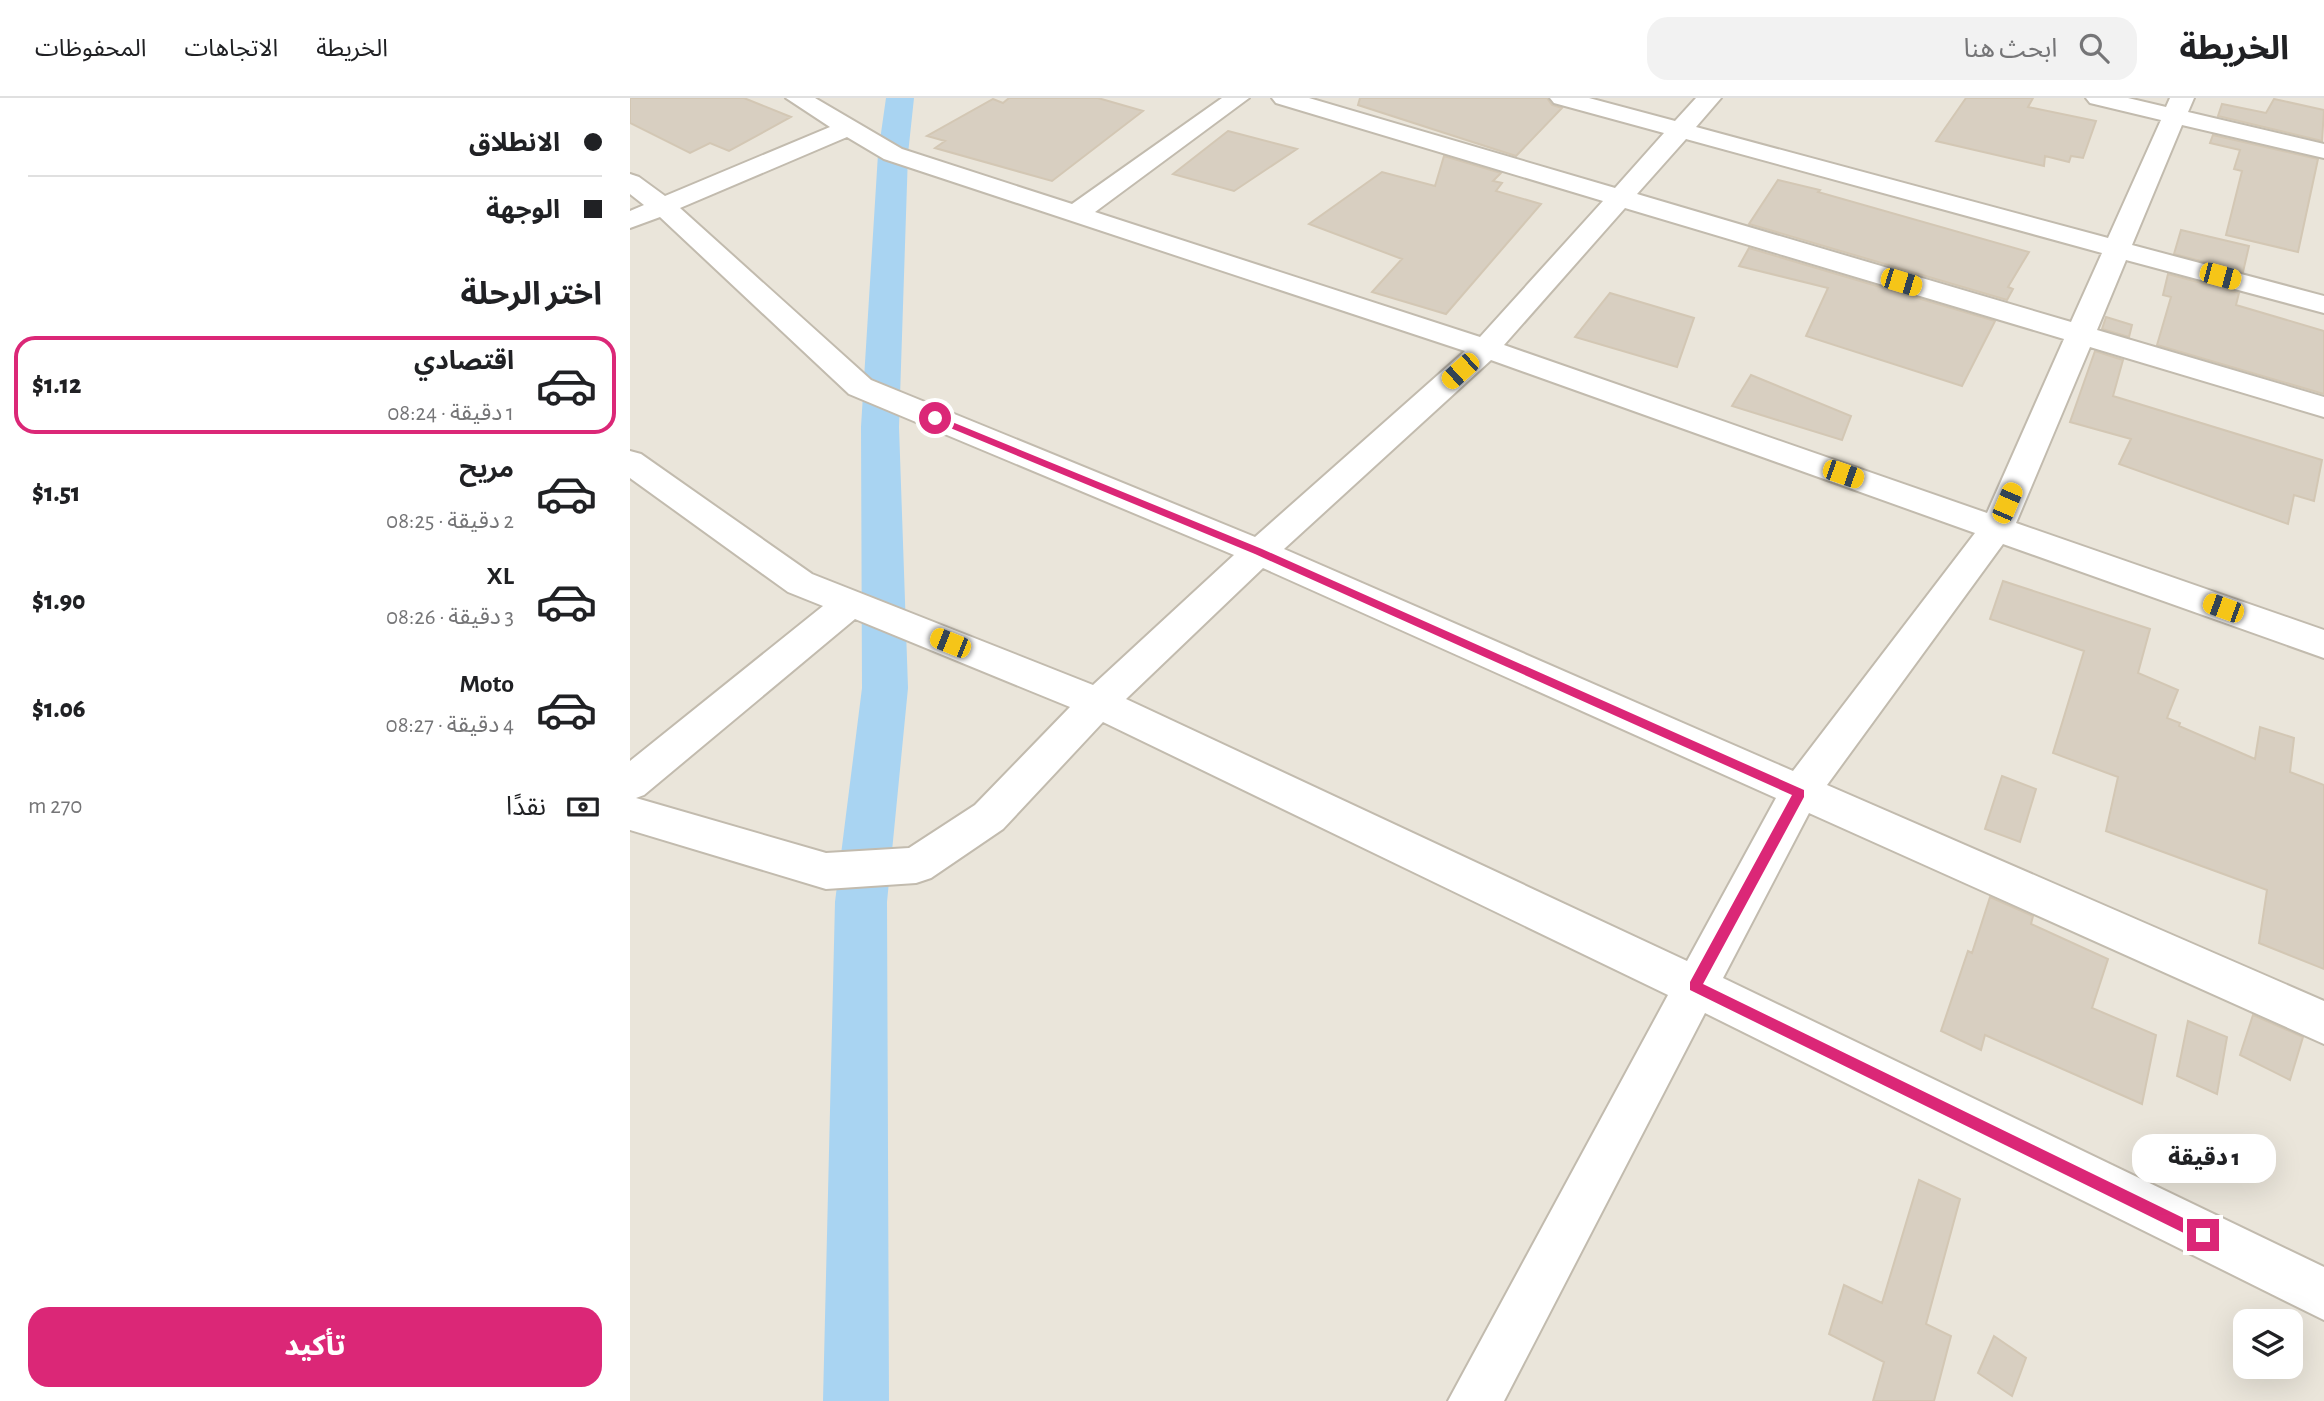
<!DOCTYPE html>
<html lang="ar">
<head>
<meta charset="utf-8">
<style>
  body { margin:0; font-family:"Alegreya Sans","Noto Sans Arabic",sans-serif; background:#f2f2f2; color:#202124; direction:rtl; height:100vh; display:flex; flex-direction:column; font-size:26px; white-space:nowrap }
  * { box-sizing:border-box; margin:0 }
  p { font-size:23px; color:#757577 }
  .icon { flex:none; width:38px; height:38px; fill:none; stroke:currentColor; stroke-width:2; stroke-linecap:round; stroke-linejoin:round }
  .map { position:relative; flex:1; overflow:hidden; direction:ltr }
  .drawer { display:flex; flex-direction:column; background:#fff; width:630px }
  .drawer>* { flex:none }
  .guide { display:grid; align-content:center; height:154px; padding:0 28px; background:#fff }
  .fabs { position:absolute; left:1603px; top:1211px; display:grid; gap:14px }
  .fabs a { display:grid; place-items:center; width:70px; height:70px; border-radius:14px; background:#fff; box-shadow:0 7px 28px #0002; font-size:35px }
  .end { position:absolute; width:32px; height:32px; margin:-16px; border:9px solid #db2777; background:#fff; box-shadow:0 0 0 4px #fff }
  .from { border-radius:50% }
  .bubble { position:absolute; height:49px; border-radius:21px; background:#fff; box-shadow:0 7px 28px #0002; font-size:23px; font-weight:800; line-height:49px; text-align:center; direction:rtl }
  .car { position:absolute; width:21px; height:42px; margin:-21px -10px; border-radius:9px; box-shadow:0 0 5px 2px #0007; background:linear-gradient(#f5c518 24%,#345 0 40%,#f5c518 0 76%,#345 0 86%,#f5c518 0) }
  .guide b { display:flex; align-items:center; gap:24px; height:66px; font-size:26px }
  .guide b+b { border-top:2px solid #e0e0e0 }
  .guide i { width:18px; height:18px; background:#202124 }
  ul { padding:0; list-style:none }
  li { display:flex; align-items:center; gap:21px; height:98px; margin:0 14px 10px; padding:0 14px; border:4px solid transparent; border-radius:21px }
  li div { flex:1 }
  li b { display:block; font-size:26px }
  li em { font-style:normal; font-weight:800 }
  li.selected { border-color:#db2777 }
  li>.icon { width:63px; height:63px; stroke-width:1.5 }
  h2 { padding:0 28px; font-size:32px; line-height:84px }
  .pay { display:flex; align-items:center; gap:18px; height:77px; padding:0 28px; font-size:26px }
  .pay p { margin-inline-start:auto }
  .primary-button { display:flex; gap:14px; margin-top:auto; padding:14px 28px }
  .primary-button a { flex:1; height:80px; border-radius:21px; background:#db2777; color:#fff; font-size:28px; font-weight:800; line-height:80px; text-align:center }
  header { display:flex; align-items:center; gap:42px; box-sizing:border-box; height:98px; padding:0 35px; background:#fff; border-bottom:2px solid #e0e0e0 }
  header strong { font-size:33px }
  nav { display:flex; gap:38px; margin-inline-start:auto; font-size:24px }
  .search { width:490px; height:63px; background:#f2f2f2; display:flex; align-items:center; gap:18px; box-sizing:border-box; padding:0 24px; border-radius:21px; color:#757577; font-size:26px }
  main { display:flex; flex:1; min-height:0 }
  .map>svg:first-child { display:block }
</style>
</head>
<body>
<header>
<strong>الخريطة</strong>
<div class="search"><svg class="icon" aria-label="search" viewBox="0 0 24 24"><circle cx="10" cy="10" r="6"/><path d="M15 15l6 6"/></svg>ابحث هنا</div>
<nav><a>الخريطة</a><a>الاتجاهات</a><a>المحفوظات</a></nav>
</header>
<main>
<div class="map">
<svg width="1694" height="1303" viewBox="0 0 1694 1303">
  <rect width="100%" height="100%" fill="#f6f3ec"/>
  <!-- residential -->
  <path fill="#eae5da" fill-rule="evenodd" d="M 0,0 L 1694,0 L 1694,1303 L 0,1303 ZM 1615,1223 L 1661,1223 L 1661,1269 L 1615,1269 Z"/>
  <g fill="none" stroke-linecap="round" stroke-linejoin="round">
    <!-- canal -->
    <path fill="#a9d4f2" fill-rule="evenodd" d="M 256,0 L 284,0 L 278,56 L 269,329 L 278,590 L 257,804 L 259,1303 L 193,1303 L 205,804 L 232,590 L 231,329 L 248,56 Z"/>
  </g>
  <!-- building -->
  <path fill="#d8cfc1" stroke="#d3c7b4" stroke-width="2" d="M 0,0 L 114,0 L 161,19 L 99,53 L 80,45 L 60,55 L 0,25 Z
    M 379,0 L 468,0 L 513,13 L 422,83 L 305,50 L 315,43 L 297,38 L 363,1 L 373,5 Z
    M 730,0 L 917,0 L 922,7 L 932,10 L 886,58 L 728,7 Z
    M 1336,0 L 1403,0 L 1398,9 L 1466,23 L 1453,60 L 1441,58 L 1439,64 L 1415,58 L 1414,68 L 1306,43 Z
    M 1644,1 L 1694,12 L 1692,43 L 1588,18 L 1592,6 L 1636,15 Z
    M 598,33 L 667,51 L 604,93 L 543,76 Z
    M 1583,37 L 1688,61 L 1668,154 L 1596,137 L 1612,73 L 1604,71 L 1610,52 L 1580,45 Z
    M 814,58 L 871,75 L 863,83 L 872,85 L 866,93 L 911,106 L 816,216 L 742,194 L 772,161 L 679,126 L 752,74 L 805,88 Z
    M 1148,82 L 1190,92 L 1188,94 L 1399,154 L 1378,189 L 1383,191 L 1377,202 L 1119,126 Z
    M 1551,132 L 1619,148 L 1613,174 L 1544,156 Z
    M 1119,150 L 1365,223 L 1332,288 L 1176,238 L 1198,190 L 1109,168 Z
    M 1538,176 L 1609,195 L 1606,207 L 1694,233 L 1694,296 L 1527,247 L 1541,199 L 1533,197 Z
    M 980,195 L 1064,220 L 1047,269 L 945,239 Z
    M 1476,219 L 1502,227 L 1499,239 L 1472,231 Z
    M 1465,253 L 1493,262 L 1483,298 L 1692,362 L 1684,403 L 1664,397 L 1658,426 L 1489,366 L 1501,341 L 1440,324 Z
    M 1121,277 L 1221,318 L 1212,342 L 1102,308 Z
    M 1373,483 L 1520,531 L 1508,575 L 1548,592 L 1537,620 L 1550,625 L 1549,628 L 1625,661 L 1630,629 L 1664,640 L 1660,674 L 1694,687 L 1694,871 L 1629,845 L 1637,792 L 1476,733 L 1488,679 L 1423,655 L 1454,553 L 1360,521 Z
    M 1372,678 L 1406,691 L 1390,744 L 1355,731 Z
    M 1360,799 L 1403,818 L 1401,826 L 1478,861 L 1462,910 L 1526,937 L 1512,1006 L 1355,937 L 1351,952 L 1311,933 L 1338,853 L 1342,855 Z
    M 1623,917 L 1673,939 L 1660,982 L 1610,957 Z
    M 1558,923 L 1597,939 L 1587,996 L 1547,978 Z
    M 1289,1082 L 1330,1101 L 1296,1226 L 1321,1238 L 1304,1303 L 1243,1303 L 1254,1264 L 1199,1236 L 1214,1187 L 1252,1205 Z
    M 1364,1238 L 1396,1260 L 1382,1298 L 1348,1275 Z"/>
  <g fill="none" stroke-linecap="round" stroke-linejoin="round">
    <defs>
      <path id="street" d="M 156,0 L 185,0 L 272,51 L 442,106 L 592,0 L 619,0 L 465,114 L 850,239 L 973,103 L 646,5 L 642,0 L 679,0 L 985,90 L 1034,35 L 924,5 L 920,0 L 959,0 L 1045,23 L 1066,0 L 1091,0 L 1066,29 L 1478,140 L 1531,22 L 1460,5 L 1456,0 L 1498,0 L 1536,9 L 1540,0 L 1564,0 L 1558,14 L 1694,46 L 1694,60 L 1552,27 L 1502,147 L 1694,198 L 1694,215 L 1496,162 L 1467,232 L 1694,299 L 1694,319 L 1460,249 L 1386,425 L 1694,532 L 1694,560 L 1373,446 L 1197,687 L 1694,903 L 1694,946 L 1179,715 L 1093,880 L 1694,1169 L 1694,1222 L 1075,915 L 874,1303 L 818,1303 L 1038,897 L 473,624 L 373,731 L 301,780 L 286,785 L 196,791 L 0,732 L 0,663 L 193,508 L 158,494 L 0,380 L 0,353 L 11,356 L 182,476 L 463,587 L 604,457 L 219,296 L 30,119 L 0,130 L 0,113 L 14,107 L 0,96 L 0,76 L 9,79 L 35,98 L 200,29 ZM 217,39 L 254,61 L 835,253 L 625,439 L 241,282 L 50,110 ZM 1056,41 L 1472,155 L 1441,224 L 1007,96 ZM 995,110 L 1434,241 L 1357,415 L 874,247 ZM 861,262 L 1345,435 L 1163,673 L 654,451 ZM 633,470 L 1146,700 L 1057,863 L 496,601 ZM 225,521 L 440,609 L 345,707 L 279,750 L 196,755 L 6,700 L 14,697 Z"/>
    </defs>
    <!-- street casing -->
    <use href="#street" stroke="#c2bbae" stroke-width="4"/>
    <!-- street -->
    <use href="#street" fill="#fff" fill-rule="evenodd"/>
  </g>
  <!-- route -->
  <path fill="#db2777" d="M 305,317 L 632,451 L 1174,692 L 1174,699 L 1073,886 L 1578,1132 L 1578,1142 L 1568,1142 L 1060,892 L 1060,884 L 1162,697 L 625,456 L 301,322 Z"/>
</svg>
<div class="fabs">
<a><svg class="icon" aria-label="layers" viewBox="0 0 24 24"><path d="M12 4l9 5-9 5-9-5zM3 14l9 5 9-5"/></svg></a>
</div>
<i class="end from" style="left:305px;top:320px"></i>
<i class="end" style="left:1573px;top:1137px"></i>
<div class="bubble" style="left:1502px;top:1036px;width:144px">1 دقيقة</div>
<i class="car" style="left:1590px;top:178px;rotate:105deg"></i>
<i class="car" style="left:1271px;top:184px;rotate:107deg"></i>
<i class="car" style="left:830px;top:273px;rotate:228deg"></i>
<i class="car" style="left:1213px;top:376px;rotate:109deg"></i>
<i class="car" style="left:1377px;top:405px;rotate:23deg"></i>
<i class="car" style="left:1593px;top:510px;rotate:290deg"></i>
<i class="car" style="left:320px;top:545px;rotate:292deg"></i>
</div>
<section class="drawer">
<div class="guide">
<b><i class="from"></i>الانطلاق</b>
<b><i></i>الوجهة</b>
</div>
<h2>اختر الرحلة</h2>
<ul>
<li class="selected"><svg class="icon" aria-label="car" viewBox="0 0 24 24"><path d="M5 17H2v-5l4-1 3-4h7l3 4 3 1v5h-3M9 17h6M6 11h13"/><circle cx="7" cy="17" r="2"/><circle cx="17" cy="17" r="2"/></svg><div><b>اقتصادي</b><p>1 دقيقة · 08:24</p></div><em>$1.12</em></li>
<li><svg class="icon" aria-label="car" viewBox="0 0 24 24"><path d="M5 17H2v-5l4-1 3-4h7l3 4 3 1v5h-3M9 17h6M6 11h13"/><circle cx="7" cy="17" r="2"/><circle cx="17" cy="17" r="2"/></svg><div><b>مريح</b><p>2 دقيقة · 08:25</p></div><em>$1.51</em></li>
<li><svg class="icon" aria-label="car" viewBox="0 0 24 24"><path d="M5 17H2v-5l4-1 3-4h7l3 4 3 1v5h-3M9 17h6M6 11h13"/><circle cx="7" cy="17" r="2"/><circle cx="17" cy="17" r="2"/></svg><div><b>XL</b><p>3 دقيقة · 08:26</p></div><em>$1.90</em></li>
<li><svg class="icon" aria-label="car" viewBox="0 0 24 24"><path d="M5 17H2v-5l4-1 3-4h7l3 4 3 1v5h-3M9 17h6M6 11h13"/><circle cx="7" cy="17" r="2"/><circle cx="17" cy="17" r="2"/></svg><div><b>Moto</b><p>4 دقيقة · 08:27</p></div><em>$1.06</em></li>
</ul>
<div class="pay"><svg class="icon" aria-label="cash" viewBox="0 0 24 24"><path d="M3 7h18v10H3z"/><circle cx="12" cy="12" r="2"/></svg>نقدًا<p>270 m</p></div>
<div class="primary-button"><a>تأكيد</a></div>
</section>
</main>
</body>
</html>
